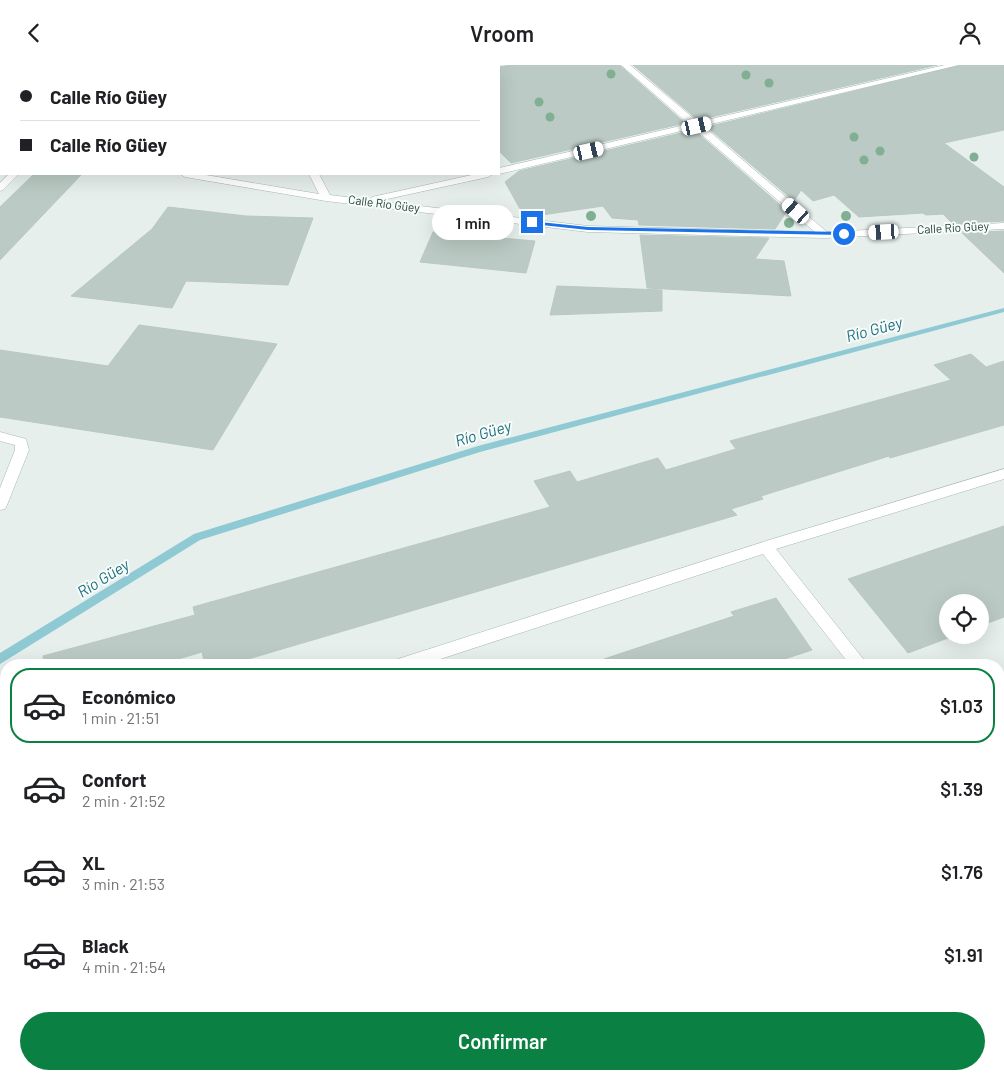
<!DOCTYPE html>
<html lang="es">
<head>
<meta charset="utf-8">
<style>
  body { margin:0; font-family:Barlow,sans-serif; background:#f6f6f6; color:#202124; height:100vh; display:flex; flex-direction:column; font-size:19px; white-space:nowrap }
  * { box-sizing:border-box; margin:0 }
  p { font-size:16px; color:#757577 }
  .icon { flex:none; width:28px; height:28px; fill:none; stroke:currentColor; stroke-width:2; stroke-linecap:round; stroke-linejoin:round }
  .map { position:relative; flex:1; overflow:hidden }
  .panel { position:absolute; left:0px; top:594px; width:1005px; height:421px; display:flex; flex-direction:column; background:#fff; border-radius:20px 20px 0 0; box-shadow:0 5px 20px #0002 }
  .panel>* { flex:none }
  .top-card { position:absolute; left:0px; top:0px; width:500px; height:110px; box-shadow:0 5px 20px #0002; display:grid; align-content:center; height:110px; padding:0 20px; background:#fff }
  .fabs { position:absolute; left:939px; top:529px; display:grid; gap:10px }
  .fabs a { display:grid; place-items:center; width:50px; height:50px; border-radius:50%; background:#fff; box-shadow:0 5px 20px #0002; font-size:25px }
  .end { position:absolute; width:22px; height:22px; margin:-11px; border:6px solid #1a73e8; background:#fff; box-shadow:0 0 0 2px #fff }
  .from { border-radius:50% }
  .bubble { position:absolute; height:35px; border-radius:18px; background:#fff; box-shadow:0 5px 20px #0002; font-size:16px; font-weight:600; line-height:35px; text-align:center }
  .car { position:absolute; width:15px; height:30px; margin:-15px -8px; border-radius:6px; box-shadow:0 0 4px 1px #0007; background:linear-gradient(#fff 24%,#345 0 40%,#fff 0 76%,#345 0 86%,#fff 0) }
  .top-card b { display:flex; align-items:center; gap:18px; height:48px; font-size:19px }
  .top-card b+b { border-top:1px solid #e0e0e0 }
  .top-card i { width:12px; height:12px; background:#202124 }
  ul { padding:9px 0 0; list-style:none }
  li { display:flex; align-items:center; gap:15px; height:75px; margin:0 10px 8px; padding:0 10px; border:2px solid transparent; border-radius:20px }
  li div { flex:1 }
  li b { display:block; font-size:19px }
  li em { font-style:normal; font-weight:600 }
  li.selected { border-color:#0b8043 }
  li>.icon { width:45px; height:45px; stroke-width:1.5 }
  .cta { display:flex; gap:10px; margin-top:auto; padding:10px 20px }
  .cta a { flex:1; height:58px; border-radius:30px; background:#0b8043; color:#fff; font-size:20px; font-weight:600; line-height:58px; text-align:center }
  header { display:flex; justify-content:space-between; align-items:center; height:65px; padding:0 20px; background:#fff; font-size:22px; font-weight:600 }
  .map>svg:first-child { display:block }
</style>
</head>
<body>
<header><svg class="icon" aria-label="back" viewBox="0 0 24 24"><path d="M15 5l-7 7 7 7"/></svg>Vroom<svg class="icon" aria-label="person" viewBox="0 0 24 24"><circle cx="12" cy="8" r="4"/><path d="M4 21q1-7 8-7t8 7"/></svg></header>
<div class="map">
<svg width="1004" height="1014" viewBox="0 0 1004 1014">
  <rect width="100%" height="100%" fill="#e6efeb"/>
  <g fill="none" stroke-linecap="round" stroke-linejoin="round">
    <!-- stream -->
    <path fill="#8ec9d4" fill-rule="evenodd" d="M 1004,243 L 1004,247 L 480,387 L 200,475 L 0,599 L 0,588 L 194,469 L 478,381 Z"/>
  </g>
  <!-- building -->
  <path fill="#bbcac4" stroke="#b8c9c2" d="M 512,0 L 619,0 L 685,58 L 511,98 L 499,86 L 499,2 Z
    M 633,0 L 937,0 L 698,55 Z
    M 961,0 L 1004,0 L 1004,65 L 944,78 L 1004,122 L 1004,156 L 953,159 L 943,149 L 926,150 L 923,148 L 859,152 L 834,130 L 813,136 L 801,125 L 794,136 L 707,62 Z
    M 694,65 L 787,146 L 775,164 L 639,160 L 638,155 L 612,153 L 603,141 L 542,150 L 541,154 L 524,151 L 505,117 L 519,106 Z
    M 34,109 L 82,109 L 0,195 L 0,142 Z
    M 168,142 L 246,151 L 313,153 L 288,220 L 186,216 L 172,243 L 71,231 L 152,164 Z
    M 1004,166 L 1004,208 L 962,168 Z
    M 433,167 L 535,176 L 526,208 L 420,197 Z
    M 640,170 L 769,173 L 755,194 L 784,196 L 791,231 L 647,223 Z
    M 557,221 L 662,225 L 662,246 L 550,250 Z
    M 139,260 L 277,279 L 213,385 L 0,352 L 0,285 L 108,301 Z
    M 971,289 L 986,302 L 1004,296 L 1004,360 L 890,393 L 889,391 L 761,431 L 763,434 L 731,444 L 737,450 L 228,600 L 205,600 L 202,587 L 158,600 L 44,600 L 43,591 L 195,550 L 193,542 L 550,442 L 534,416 L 570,406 L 577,417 L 658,393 L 666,405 L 736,384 L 730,376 L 951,315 L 934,300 Z
    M 1004,461 L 1004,552 L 980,561 L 980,538 L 948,538 L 948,570 L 956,570 L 908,588 L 848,514 Z
    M 776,533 L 812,585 L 766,600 L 605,600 L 604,594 L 734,551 L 731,547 Z"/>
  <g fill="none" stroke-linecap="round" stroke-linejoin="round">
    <defs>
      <path id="lane" d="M 9,109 L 19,109 L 3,125 L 0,126 L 0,118 Z
        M 0,367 L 26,374 L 29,385 L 7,440 L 5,444 L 0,445 L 0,423 L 15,385 L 15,380 L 0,376 Z"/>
      <path id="street" d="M 254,0 L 262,0 L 263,1 L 255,1 Z
        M 621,0 L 630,0 L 698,57 L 945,0 L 959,0 L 703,61 L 827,167 L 1004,158 L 1004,164 L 825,173 L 588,167 L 326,136 L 185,112 L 180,109 L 200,109 L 319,129 L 309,109 L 319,109 L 330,130 L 371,135 L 372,132 L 476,109 L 493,109 L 488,112 L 378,136 L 588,161 L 815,167 L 694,63 L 499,109 L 499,103 L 689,59 Z
        M 0,72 L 1,73 L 1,79 L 0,78 Z
        M 1004,404 L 1004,414 L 776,484 L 868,600 L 850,600 L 763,489 L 422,600 L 393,600 L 395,595 L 401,593 L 766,476 Z
        M 999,767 L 1004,769 L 1004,791 L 999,789 Z
        M 145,1009 L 167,1009 L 167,1014 L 145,1014 Z"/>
    </defs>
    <!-- lane casing -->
    <use href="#lane" stroke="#a8b8b2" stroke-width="1"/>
    <!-- street casing -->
    <use href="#street" stroke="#a8b8b2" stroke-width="1"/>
    <!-- lane -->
    <use href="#lane" fill="#fff" fill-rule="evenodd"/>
    <!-- street -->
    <use href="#street" fill="#fff" fill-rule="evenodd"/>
  </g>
  <!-- trees -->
  <g fill="#80af93">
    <circle cx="611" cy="9" r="4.5"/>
    <circle cx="746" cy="10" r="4.5"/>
    <circle cx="769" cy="18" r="4.5"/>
    <circle cx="539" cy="37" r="4.5"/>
    <circle cx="550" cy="52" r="4.5"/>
    <circle cx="854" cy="72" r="4.5"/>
    <circle cx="880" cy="86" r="4.5"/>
    <circle cx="974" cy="92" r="4.5"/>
    <circle cx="864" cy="95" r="4.5"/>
    <circle cx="591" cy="151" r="5"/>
    <circle cx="846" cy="151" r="5"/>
    <circle cx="789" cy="158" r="5"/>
  </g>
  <!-- route -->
  <path fill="#1a73e8" d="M 530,156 L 588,162 L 844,167 L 847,169 L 844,170 L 588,165 L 532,159 Z"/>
  <g text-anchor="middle" stroke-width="4" stroke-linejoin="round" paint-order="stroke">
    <!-- far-street labels -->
    <g font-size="12" fill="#24423a" stroke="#f7fbf9">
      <text transform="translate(384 139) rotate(7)" y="4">Calle Río Güey</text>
      <text transform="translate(953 163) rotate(-3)" y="4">Calle Río Güey</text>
    </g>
    <!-- water labels -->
    <g font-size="16" font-style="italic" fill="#1c6f80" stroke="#f7fbf9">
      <text transform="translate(874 264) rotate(-15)" y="6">Río Güey</text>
      <text transform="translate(483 368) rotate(-16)" y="6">Río Güey</text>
      <text transform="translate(103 513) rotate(-32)" y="6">Río Güey</text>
    </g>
  </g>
</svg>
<div class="fabs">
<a><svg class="icon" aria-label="locate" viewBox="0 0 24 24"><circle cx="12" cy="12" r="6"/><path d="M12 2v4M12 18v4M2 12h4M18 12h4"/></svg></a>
</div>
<i class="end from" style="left:844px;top:169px"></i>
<i class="end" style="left:532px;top:157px"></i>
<div class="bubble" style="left:432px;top:140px;width:82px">1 min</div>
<i class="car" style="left:697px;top:61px;rotate:77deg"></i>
<i class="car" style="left:589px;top:86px;rotate:77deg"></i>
<i class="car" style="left:796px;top:146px;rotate:311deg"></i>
<i class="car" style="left:884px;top:167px;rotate:267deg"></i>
<div class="top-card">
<b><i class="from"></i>Calle Río Güey</b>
<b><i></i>Calle Río Güey</b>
</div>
<section class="panel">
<ul>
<li class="selected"><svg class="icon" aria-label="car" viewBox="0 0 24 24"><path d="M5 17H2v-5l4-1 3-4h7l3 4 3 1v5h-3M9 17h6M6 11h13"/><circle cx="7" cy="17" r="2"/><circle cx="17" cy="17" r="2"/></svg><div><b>Económico</b><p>1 min · 21:51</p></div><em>$1.03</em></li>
<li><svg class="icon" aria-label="car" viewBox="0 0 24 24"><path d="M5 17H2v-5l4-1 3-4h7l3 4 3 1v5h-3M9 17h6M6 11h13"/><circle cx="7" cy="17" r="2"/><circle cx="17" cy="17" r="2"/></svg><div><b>Confort</b><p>2 min · 21:52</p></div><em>$1.39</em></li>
<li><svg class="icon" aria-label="car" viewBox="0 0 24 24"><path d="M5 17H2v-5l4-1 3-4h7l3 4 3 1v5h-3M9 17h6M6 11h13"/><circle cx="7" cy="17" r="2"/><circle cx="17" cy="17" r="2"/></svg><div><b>XL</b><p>3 min · 21:53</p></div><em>$1.76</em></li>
<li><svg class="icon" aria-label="car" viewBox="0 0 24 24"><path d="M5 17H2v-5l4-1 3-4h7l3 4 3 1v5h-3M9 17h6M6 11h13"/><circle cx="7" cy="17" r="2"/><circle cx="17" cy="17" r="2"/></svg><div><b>Black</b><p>4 min · 21:54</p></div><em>$1.91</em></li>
</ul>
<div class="cta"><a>Confirmar</a></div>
</section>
</div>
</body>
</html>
